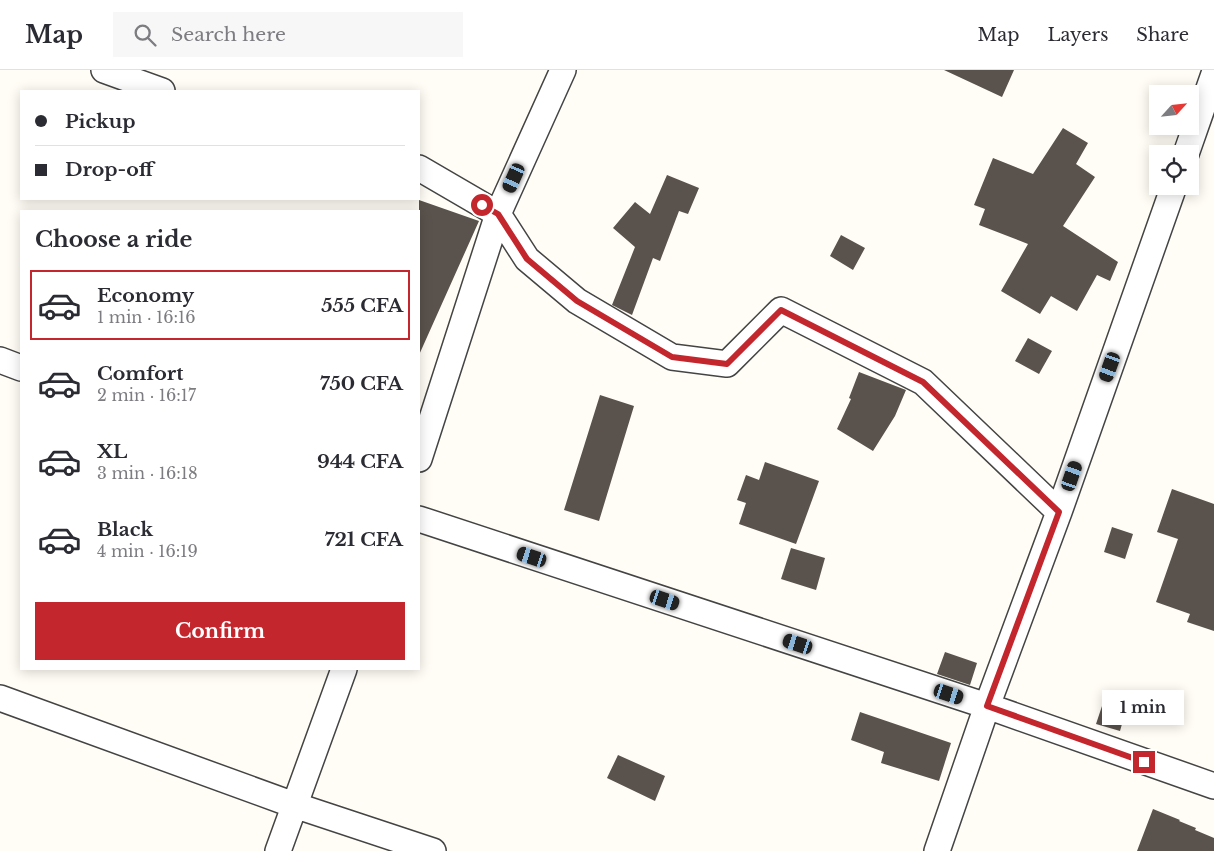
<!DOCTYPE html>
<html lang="en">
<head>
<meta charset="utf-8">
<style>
  body { margin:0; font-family:"Libre Baskerville",serif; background:#f7f7f7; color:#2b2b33; height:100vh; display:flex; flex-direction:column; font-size:19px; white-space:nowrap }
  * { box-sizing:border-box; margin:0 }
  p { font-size:16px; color:#7c7c81 }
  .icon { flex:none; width:28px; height:28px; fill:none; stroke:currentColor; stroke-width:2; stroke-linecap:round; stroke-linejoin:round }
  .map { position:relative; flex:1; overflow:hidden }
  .panel { position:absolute; left:20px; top:140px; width:400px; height:460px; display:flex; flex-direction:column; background:#fff; border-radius:0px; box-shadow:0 2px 12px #0003 }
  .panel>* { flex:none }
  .top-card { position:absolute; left:20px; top:20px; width:400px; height:110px; border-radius:0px; box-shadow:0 2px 12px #0003; display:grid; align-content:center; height:110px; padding:0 15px; background:#fff }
  .needle { width:32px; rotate:63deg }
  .buttons { position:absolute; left:1149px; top:15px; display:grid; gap:10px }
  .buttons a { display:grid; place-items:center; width:50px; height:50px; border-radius:0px; background:#fff; box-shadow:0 2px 12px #0003; font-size:25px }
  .end { position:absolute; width:22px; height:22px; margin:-11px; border:6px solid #c4262e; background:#fff; box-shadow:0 0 0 2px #fff }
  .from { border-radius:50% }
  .bubble { position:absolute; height:35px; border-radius:0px; background:#fff; box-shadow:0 2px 12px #0003; font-size:16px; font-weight:700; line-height:35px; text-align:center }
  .car { position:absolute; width:15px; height:30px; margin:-15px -8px; border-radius:6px; box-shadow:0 0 4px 1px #0007; background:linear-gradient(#222 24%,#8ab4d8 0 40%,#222 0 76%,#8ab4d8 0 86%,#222 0) }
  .top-card b { display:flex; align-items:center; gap:18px; height:48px; font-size:19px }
  .top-card b+b { border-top:1px solid #e1e1e2 }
  .top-card i { width:12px; height:12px; background:#2b2b33 }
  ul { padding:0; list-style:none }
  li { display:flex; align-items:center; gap:15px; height:70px; margin:0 10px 8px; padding:0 5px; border:2px solid transparent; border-radius:0px }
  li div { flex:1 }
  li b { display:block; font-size:19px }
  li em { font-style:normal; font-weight:700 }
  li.on { border-color:#c4262e }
  li>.icon { width:45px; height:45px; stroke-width:1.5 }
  h2 { padding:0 15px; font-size:22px; line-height:60px }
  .action { display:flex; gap:10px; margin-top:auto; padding:10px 15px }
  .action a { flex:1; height:58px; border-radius:0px; background:#c4262e; color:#fff; font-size:20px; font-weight:700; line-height:58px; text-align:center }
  header { display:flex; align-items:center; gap:30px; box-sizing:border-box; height:70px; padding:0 25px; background:#fff; border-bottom:1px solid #e1e1e2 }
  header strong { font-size:24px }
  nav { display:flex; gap:28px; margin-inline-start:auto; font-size:18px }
  .search { width:350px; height:45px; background:#f7f7f7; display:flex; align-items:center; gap:12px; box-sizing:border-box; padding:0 18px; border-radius:0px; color:#7c7c81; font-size:19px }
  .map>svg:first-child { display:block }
</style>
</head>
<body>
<header>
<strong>Map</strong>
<div class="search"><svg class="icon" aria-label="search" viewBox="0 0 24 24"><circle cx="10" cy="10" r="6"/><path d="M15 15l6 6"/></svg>Search here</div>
<nav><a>Map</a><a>Layers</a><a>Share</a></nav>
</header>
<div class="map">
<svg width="1214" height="781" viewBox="0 0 1214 781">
  <rect width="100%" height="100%" fill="#fffdf5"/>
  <!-- building -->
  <path fill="#5a524d" d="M 944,0 L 1014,0 L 1002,27 Z
    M 1063,58 L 1088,73 L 1076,94 L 1095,107 L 1063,156 L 1118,192 L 1110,211 L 1097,205 L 1077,241 L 1051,226 L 1040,244 L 1001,221 L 1028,174 L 979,155 L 985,139 L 974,135 L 993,88 L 1033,104 Z
    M 667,105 L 699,118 L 688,144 L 679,141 L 660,191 L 653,188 L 632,245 L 612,235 L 635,177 L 613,158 L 635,132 L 650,144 Z
    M 419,130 L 479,151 L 419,285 Z
    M 841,165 L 865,178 L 853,200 L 830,186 Z
    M 1028,268 L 1052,281 L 1039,304 L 1015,291 Z
    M 859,302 L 906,320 L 895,346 L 873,381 L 837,359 L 851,329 L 849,328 Z
    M 600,325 L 634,336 L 599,451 L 564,440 Z
    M 765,392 L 819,411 L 796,474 L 739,454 L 746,433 L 737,430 L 746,405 L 759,410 Z
    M 1172,419 L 1214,434 L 1214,561 L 1187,552 L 1190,544 L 1156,532 L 1178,469 L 1157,462 Z
    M 1112,457 L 1133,464 L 1125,489 L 1104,482 Z
    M 791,478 L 825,488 L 816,520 L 781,509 Z
    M 945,582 L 977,593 L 970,615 L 937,604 Z
    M 1103,633 L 1126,640 L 1120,661 L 1096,654 Z
    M 860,642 L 951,673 L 939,711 L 881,693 L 884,682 L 851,670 Z
    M 618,685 L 665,706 L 655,731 L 607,708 Z
    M 1153,739 L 1180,750 L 1179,751 L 1196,758 L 1195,760 L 1214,768 L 1214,781 L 1137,781 Z"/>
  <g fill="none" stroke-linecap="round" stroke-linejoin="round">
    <defs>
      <path id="minor" d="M 104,0 L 162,21
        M 1186,84 L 1214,4
        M 419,98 L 498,144 L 527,189 L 577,231 L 672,287 L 727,294 L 781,240 L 923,312 L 1059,442
        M 0,290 L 21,298
        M 419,389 L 498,144 L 563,0
        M 419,449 L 987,636 L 1214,716
        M 0,628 L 294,735 L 433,781
        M 278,781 L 344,599
        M 937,781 L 987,636 L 1059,442 L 1174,116"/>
    </defs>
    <!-- minor casing -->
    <use href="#minor" stroke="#444" stroke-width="28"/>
    <!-- minor -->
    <use href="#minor" stroke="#fff" stroke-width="25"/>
  </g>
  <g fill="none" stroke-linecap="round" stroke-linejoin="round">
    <!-- route -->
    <path stroke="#c4262e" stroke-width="6" d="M 482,135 L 498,144 L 527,189 L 577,231 L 672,287 L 727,294 L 781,240 L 923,312 L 1059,442 L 987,636 L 1144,692"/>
  </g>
</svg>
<div class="buttons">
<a><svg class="needle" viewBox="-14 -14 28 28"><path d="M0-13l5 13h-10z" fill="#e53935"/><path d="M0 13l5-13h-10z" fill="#7c7c81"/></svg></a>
<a><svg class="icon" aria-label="locate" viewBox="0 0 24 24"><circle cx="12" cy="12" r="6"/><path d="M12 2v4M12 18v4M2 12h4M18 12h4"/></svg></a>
</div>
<i class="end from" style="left:482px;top:135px"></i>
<i class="end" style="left:1144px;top:692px"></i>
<div class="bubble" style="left:1102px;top:620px;width:82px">1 min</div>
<i class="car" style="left:514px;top:108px;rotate:204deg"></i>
<i class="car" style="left:1110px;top:297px;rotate:200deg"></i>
<i class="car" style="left:1072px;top:406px;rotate:19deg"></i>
<i class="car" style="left:532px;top:487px;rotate:288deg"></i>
<i class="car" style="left:665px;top:530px;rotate:108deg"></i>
<i class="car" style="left:798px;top:574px;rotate:288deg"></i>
<i class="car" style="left:949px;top:624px;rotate:108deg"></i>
<div class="top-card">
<b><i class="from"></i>Pickup</b>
<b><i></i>Drop-off</b>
</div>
<section class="panel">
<h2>Choose a ride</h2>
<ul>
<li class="on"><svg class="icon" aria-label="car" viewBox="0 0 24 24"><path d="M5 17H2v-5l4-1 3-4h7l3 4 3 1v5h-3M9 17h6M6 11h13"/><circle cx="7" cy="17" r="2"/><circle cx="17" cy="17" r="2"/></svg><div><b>Economy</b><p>1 min · 16:16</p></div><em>555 CFA</em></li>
<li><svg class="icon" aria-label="car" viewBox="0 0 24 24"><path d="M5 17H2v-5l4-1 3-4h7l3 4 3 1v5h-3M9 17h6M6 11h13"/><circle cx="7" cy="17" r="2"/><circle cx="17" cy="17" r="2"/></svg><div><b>Comfort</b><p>2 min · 16:17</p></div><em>750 CFA</em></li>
<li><svg class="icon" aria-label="car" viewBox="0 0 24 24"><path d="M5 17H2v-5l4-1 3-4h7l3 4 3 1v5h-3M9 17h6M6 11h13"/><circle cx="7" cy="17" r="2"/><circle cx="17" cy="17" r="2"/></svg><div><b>XL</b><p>3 min · 16:18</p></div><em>944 CFA</em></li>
<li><svg class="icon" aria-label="car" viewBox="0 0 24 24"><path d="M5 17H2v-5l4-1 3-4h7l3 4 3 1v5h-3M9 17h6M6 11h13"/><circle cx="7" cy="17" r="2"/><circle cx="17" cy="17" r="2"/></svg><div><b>Black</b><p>4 min · 16:19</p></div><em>721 CFA</em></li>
</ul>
<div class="action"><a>Confirm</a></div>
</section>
</div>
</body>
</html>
